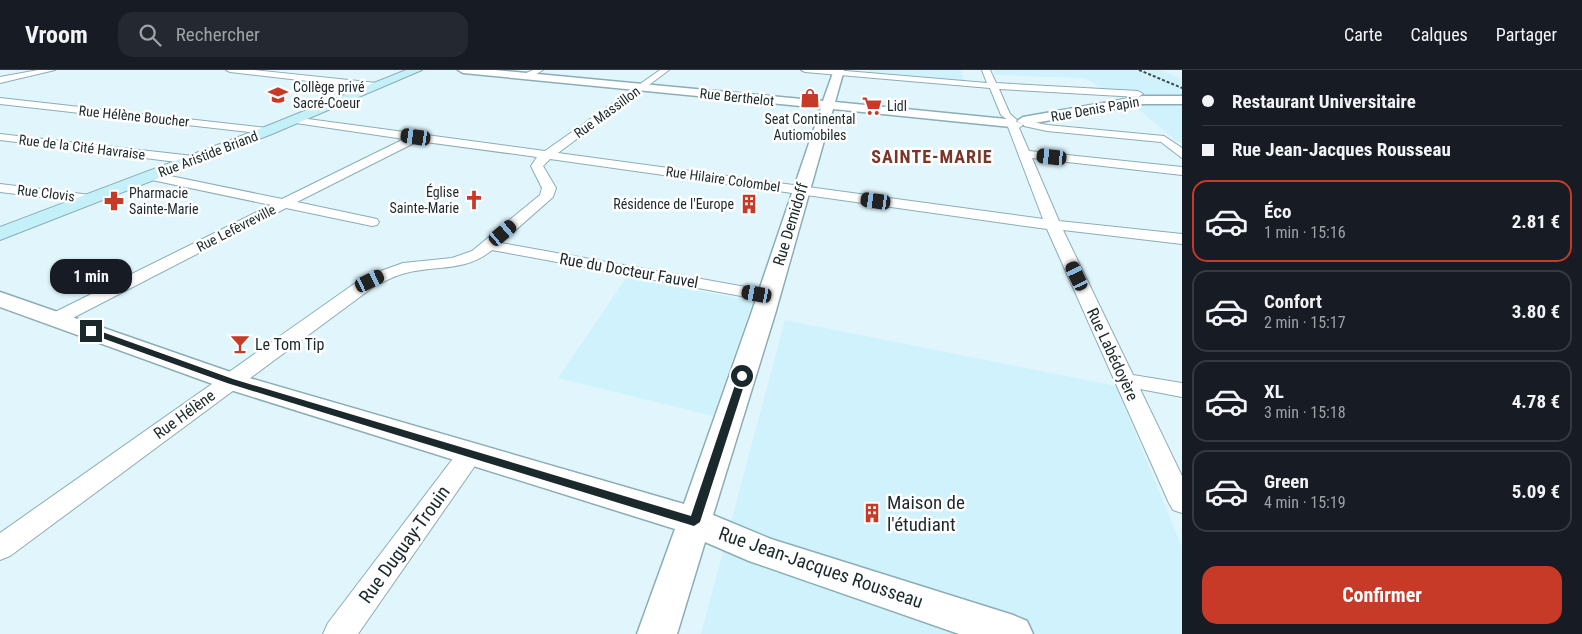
<!DOCTYPE html>
<html lang="fr">
<head>
<meta charset="utf-8">
<style>
  body { margin:0; font-family:"Roboto Condensed",sans-serif; background:#242831; color:#f1f3f6; height:100vh; display:flex; flex-direction:column; font-size:19px; white-space:nowrap }
  * { box-sizing:border-box; margin:0 }
  p { font-size:16px; color:#9ea1a6 }
  .icon { flex:none; width:28px; height:28px; fill:none; stroke:currentColor; stroke-width:2; stroke-linecap:round; stroke-linejoin:round }
  .map { position:relative; flex:1; overflow:hidden }
  .sheet { display:flex; flex-direction:column; background:#171b24; width:400px }
  .sheet>* { flex:none }
  .hud { display:grid; align-content:center; height:110px; padding:0 20px; background:#171b24 }
  .end { position:absolute; width:22px; height:22px; margin:-11px; border:6px solid #1b292c; background:#fff; box-shadow:0 0 0 2px #fff }
  .from { border-radius:50% }
  .bubble { position:absolute; height:35px; border-radius:15px; background:#171b24; box-shadow:0 1px 4px #0004; font-size:16px; font-weight:700; line-height:35px; text-align:center }
  .car { position:absolute; width:15px; height:30px; margin:-15px -8px; border-radius:6px; box-shadow:0 0 4px 1px #0007; background:linear-gradient(#222 24%,#8ab4d8 0 40%,#222 0 76%,#8ab4d8 0 86%,#222 0) }
  .hud b { display:flex; align-items:center; gap:18px; height:48px; font-size:19px }
  .hud b+b { border-top:1px solid #363941 }
  .hud i { width:12px; height:12px; background:#f1f3f6 }
  ul { padding:0; list-style:none }
  li { display:flex; align-items:center; gap:15px; height:82px; margin:0 10px 8px; padding:0 10px; border:2px solid #363941; border-radius:15px }
  li div { flex:1 }
  li b { display:block; font-size:19px }
  li em { font-style:normal; font-weight:700 }
  li.selected { border-color:#c63a27 }
  li>.icon { width:45px; height:45px; stroke-width:1.5 }
  .action { display:flex; gap:10px; margin-top:auto; padding:10px 20px }
  .action a { flex:1; height:58px; border-radius:15px; background:#c63a27; color:#fff; font-size:20px; font-weight:700; line-height:58px; text-align:center }
  header { display:flex; align-items:center; gap:30px; box-sizing:border-box; height:70px; padding:0 25px; background:#171b24; border-bottom:1px solid #363941 }
  header strong { font-size:24px }
  nav { display:flex; gap:28px; margin-inline-start:auto; font-size:18px }
  .search { width:350px; height:45px; background:#242831; display:flex; align-items:center; gap:12px; box-sizing:border-box; padding:0 18px; border-radius:15px; color:#9ea1a6; font-size:19px }
  main { display:flex; flex:1; min-height:0 }
  .map>svg:first-child { display:block }
</style>
</head>
<body>
<header>
<strong>Vroom</strong>
<div class="search"><svg class="icon" aria-label="search" viewBox="0 0 24 24"><circle cx="10" cy="10" r="6"/><path d="M15 15l6 6"/></svg>Rechercher</div>
<nav><a>Carte</a><a>Calques</a><a>Partager</a></nav>
</header>
<main>
<div class="map">
<svg width="1182" height="564" viewBox="0 0 1182 564">
  <rect width="100%" height="100%" fill="#e1f6fc"/>
  <!-- built -->
  <path fill="#cff2fc" d="M 869,0 L 961,0 L 965,12 L 869,3 Z
    M 993,0 L 1161,0 L 1182,9 L 1182,73 L 1178,72 L 1132,34 L 1145,26 L 1137,22 L 1104,20 L 1085,8 L 995,5 Z
    M 626,208 L 753,231 L 713,346 L 558,308 Z
    M 785,250 L 1116,316 L 1182,477 L 1182,564 L 701,564 Z"/>
  <g fill="none" stroke-linecap="round" stroke-linejoin="round">
    <defs>
      <path id="minor" d="M 38,0 L 55,0 L 0,13 L 0,7 Z
        M 226,0 L 253,0 L 377,13 L 381,16 L 377,19 L 230,2 Z
        M 533,0 L 543,0 L 530,8 L 524,8 L 524,4 Z
        M 660,0 L 669,0 L 558,83 L 1043,149 L 1008,57 L 1018,52 L 1023,55 L 1019,58 L 1029,81 L 1182,97 L 1182,105 L 1032,88 L 1059,151 L 1182,164 L 1182,174 L 1063,160 L 1133,305 L 1182,313 L 1182,327 L 1140,319 L 1182,406 L 1182,443 L 1173,440 L 1169,433 L 1047,159 L 550,89 L 543,96 L 556,118 L 553,127 L 501,173 L 768,221 L 774,222 L 777,226 L 774,230 L 768,231 L 492,180 C 466,202 436,195 406,203 C 396,205 386,211 376,215 L 10,486 L 0,490 L 0,463 L 364,207 L 403,193 L 452,188 L 472,181 L 540,125 L 542,118 L 531,96 L 537,87 L 418,71 L 297,132 L 377,149 L 379,152 L 377,155 L 372,156 L 286,138 L 63,253 L 49,253 L 47,249 L 49,245 L 271,135 L 147,109 L 145,106 L 147,103 L 151,102 L 282,129 L 404,69 L 289,52 L 288,50 L 293,47 L 545,81 Z
        M 801,0 L 834,0 L 987,13 L 982,0 L 990,0 L 996,13 L 1138,21 L 1143,24 L 1138,27 L 999,19 L 1010,44 L 1017,50 L 1012,53 L 1001,45 L 990,18 L 805,2 Z
        M 0,28 L 267,58 L 272,61 L 267,64 L 0,34 Z
        M 1028,51 L 1047,55 L 1164,66 L 1182,78 L 1182,88 L 1161,72 L 1047,61 L 1024,56 L 1024,52 Z
        M 0,64 L 193,86 L 199,90 L 193,94 L 0,70 Z
        M 0,114 L 91,125 L 98,129 L 91,133 L 0,122 Z
        M 470,375 L 479,378 L 482,384 L 479,390 L 358,564 L 323,564 L 328,553 L 461,378 Z"/>
      <path id="tertiary" d="M 458,0 L 495,0 L 823,31 L 834,0 L 844,0 L 835,32 L 1016,50 L 1017,53 L 1011,57 L 833,39 L 775,244 L 713,445 L 771,469 L 1013,545 L 1027,551 L 1033,564 L 959,564 L 749,491 L 705,472 L 677,564 L 637,564 L 675,459 L 221,317 L 0,237 L 0,222 L 239,305 L 684,434 L 751,244 L 821,38 L 463,3 Z
        M 1143,26 L 1182,26 L 1182,34 L 1143,34 L 1023,55 L 1017,51 L 1023,47 Z"/>
      <path id="secondary" d="M 406,0 L 422,0 L 272,64 L 0,170 L 0,157 L 262,58 Z"/>
    </defs>
    <!-- minor casing -->
    <use href="#minor" stroke="#8badb6" stroke-width="2"/>
    <!-- tertiary casing -->
    <use href="#tertiary" stroke="#8badb6" stroke-width="3"/>
    <!-- secondary casing -->
    <use href="#secondary" stroke="#8badb6" stroke-width="2"/>
    <!-- minor -->
    <use href="#minor" fill="#fff" fill-rule="evenodd"/>
    <!-- tertiary -->
    <use href="#tertiary" fill="#fff" fill-rule="evenodd"/>
    <!-- secondary -->
    <use href="#secondary" fill="#c3f0f9" fill-rule="evenodd"/>
    <!-- rail -->
    <path stroke="#3a494c" stroke-width="2" stroke-dasharray="3 2" stroke-linecap="butt" d="M 1139,0 L 1182,18"/>
  </g>
  <!-- route -->
  <path fill="#1b292c" d="M 88,259 L 94,259 L 233,309 L 691,446 L 738,306 L 742,303 L 747,306 L 700,452 L 694,456 L 227,313 L 88,263 Z"/>
  <!-- icons -->
  <defs>
    <symbol id="school-bare" viewBox="-9 -9 18 18"><path d="M0-5L7-2L0 1L-7-2ZM-4 1L0 2.5L4 1V4Q0 6-4 4Z" fill="#c63a27" stroke="#fff" stroke-width="2.5" paint-order="stroke"/></symbol>
    <symbol id="shop-bare" viewBox="-9 -9 18 18"><path d="M-5-2.5h2.3a2.7 3.5 0 0 1 5.4 0H5L5.5 6h-11ZM-1.5-2.5h3a1.5 2.3 0 0 0-3 0Z" fill="#c63a27" stroke="#fff" stroke-width="2.5" paint-order="stroke"/></symbol>
    <symbol id="supermarket-bare" viewBox="-9 -9 18 18"><path d="M-6-5.5h2.5l.6 2H6L4.5 2H-2.5L-4.4-4H-6ZM-1.5 3.2a1.3 1.3 0 1 0 .1 0ZM3 3.2a1.3 1.3 0 1 0 .1 0Z" fill="#c63a27" stroke="#fff" stroke-width="2.5" paint-order="stroke"/></symbol>
    <symbol id="church-bare" viewBox="-9 -9 18 18"><path d="M-1.2-6h2.4v3.5h3.3v2.4h-3.3V6h-2.4V-.1h-3.3v-2.4h3.3Z" fill="#c63a27" stroke="#fff" stroke-width="2.5" paint-order="stroke"/></symbol>
    <symbol id="pharmacy-bare" viewBox="-9 -9 18 18"><path d="M-2-6h4v4h4v4h-4v4h-4v-4h-4v-4h4Z" fill="#c63a27" stroke="#fff" stroke-width="2.5" paint-order="stroke"/></symbol>
    <symbol id="building-bare" viewBox="-9 -9 18 18"><path d="M-4-6H4V6H1V3H-1V6H-4ZM-2.5-4.3h1.7v1.8h-1.7ZM.8-4.3h1.7v1.8H.8ZM-2.5-1h1.7V.8h-1.7ZM.8-1h1.7V.8H.8Z" fill="#c63a27" stroke="#fff" stroke-width="2.5" paint-order="stroke"/></symbol>
    <symbol id="bar-bare" viewBox="-9 -9 18 18"><path d="M-6-5H6L.8 .8V4.5H3.5V6h-7V4.5H-.8V.8Z" fill="#c63a27" stroke="#fff" stroke-width="2.5" paint-order="stroke"/></symbol>
  </defs>
  <g fill-rule="evenodd">
    <use href="#school-bare" x="264" y="11" width="28" height="28"/>
    <use href="#shop-bare" x="796" y="14" width="28" height="28"/>
    <use href="#supermarket-bare" x="858" y="22" width="28" height="28"/>
    <use href="#church-bare" x="460" y="116" width="28" height="28"/>
    <use href="#pharmacy-bare" x="100" y="117" width="28" height="28"/>
    <use href="#building-bare" x="735" y="120" width="28" height="28"/>
    <use href="#bar-bare" x="226" y="260" width="28" height="28"/>
    <use href="#building-bare" x="858" y="429" width="28" height="28"/>
  </g>
  <g text-anchor="middle" stroke-width="5" stroke-linejoin="round" paint-order="stroke">
    <!-- far-poi labels -->
    <g font-size="14" fill="#1b292c" stroke="#fff" text-anchor="start">
      <text x="293" y="22">Collège privé<tspan x="293" dy="16">Sacré-Coeur</tspan></text>
      <text x="887" y="41">Lidl</text>
      <text x="810" y="54" text-anchor="middle">Seat Continental<tspan x="810" dy="16">Autiomobiles</tspan></text>
      <text x="459" y="127" text-anchor="end">Église<tspan x="459" dy="16">Sainte-Marie</tspan></text>
      <text x="129" y="128">Pharmacie<tspan x="129" dy="16">Sainte-Marie</tspan></text>
      <text x="734" y="139" text-anchor="end">Résidence de l'Europe</text>
    </g>
    <!-- far-street labels -->
    <g font-size="14" fill="#1b292c" stroke="#fff">
      <text transform="translate(737 27) rotate(6)" y="5">Rue Berthelot</text>
      <text transform="translate(1095 39) rotate(-10)" y="5">Rue Denis Papin</text>
      <text transform="translate(607 42) rotate(-36)" y="5">Rue Massillon</text>
      <text transform="translate(134 46) rotate(6)" y="5">Rue Hélène Boucher</text>
      <text transform="translate(82 77) rotate(7)" y="5">Rue de la Cité Havraise</text>
      <text transform="translate(208 84) rotate(-21)" y="5">Rue Aristide Briand</text>
      <text transform="translate(723 109) rotate(8)" y="5">Rue Hilaire Colombel</text>
      <text transform="translate(46 123) rotate(7)" y="5">Rue Clovis</text>
      <text transform="translate(236 158) rotate(-27)" y="5">Rue Lefèvreville</text>
    </g>
    <!-- street labels -->
    <g font-size="16" fill="#1b292c" stroke="#fff">
      <text transform="translate(790 154) rotate(-73)" y="6">Rue Demidoff</text>
      <text transform="translate(629 200) rotate(10)" y="6">Rue du Docteur Fauvel</text>
      <text transform="translate(1113 284) rotate(65)" y="6">Rue Labédoyère</text>
      <text transform="translate(184 344) rotate(-36)" y="6">Rue Hélène</text>
    </g>
    <!-- poi labels -->
    <g font-size="16" fill="#1b292c" stroke="#fff" text-anchor="start">
      <text x="255" y="280">Le Tom Tip</text>
    </g>
    <!-- far-district labels -->
    <g font-size="18" font-weight="bold" letter-spacing="1" fill="#7a3529" stroke="#fff">
      <text x="932" y="93">SAINTE-MARIE</text>
    </g>
    <!-- near-poi labels -->
    <g font-size="19" fill="#1b292c" stroke="#fff" text-anchor="start">
      <text x="887" y="439">Maison de<tspan x="887" dy="22">l'étudiant</tspan></text>
    </g>
    <!-- near-street labels -->
    <g font-size="19" fill="#1b292c" stroke="#fff">
      <text transform="translate(404 474) rotate(-54)" y="7">Rue Duguay-Trouin</text>
      <text transform="translate(821 497) rotate(19)" y="7">Rue Jean-Jacques Rousseau</text>
    </g>
  </g>
</svg>
<i class="end from" style="left:742px;top:306px"></i>
<i class="end" style="left:91px;top:261px"></i>
<div class="bubble" style="left:50px;top:189px;width:82px">1 min</div>
<i class="car" style="left:416px;top:67px;rotate:278deg"></i>
<i class="car" style="left:1052px;top:87px;rotate:276deg"></i>
<i class="car" style="left:876px;top:131px;rotate:278deg"></i>
<i class="car" style="left:503px;top:163px;rotate:50deg"></i>
<i class="car" style="left:1077px;top:206px;rotate:335deg"></i>
<i class="car" style="left:370px;top:211px;rotate:64deg"></i>
<i class="car" style="left:757px;top:224px;rotate:280deg"></i>
</div>
<section class="sheet">
<div class="hud">
<b><i class="from"></i>Restaurant Universitaire</b>
<b><i></i>Rue Jean-Jacques Rousseau</b>
</div>
<ul>
<li class="selected"><svg class="icon" aria-label="car" viewBox="0 0 24 24"><path d="M5 17H2v-5l4-1 3-4h7l3 4 3 1v5h-3M9 17h6M6 11h13"/><circle cx="7" cy="17" r="2"/><circle cx="17" cy="17" r="2"/></svg><div><b>Éco</b><p>1 min · 15:16</p></div><em>2.81 €</em></li>
<li><svg class="icon" aria-label="car" viewBox="0 0 24 24"><path d="M5 17H2v-5l4-1 3-4h7l3 4 3 1v5h-3M9 17h6M6 11h13"/><circle cx="7" cy="17" r="2"/><circle cx="17" cy="17" r="2"/></svg><div><b>Confort</b><p>2 min · 15:17</p></div><em>3.80 €</em></li>
<li><svg class="icon" aria-label="car" viewBox="0 0 24 24"><path d="M5 17H2v-5l4-1 3-4h7l3 4 3 1v5h-3M9 17h6M6 11h13"/><circle cx="7" cy="17" r="2"/><circle cx="17" cy="17" r="2"/></svg><div><b>XL</b><p>3 min · 15:18</p></div><em>4.78 €</em></li>
<li><svg class="icon" aria-label="car" viewBox="0 0 24 24"><path d="M5 17H2v-5l4-1 3-4h7l3 4 3 1v5h-3M9 17h6M6 11h13"/><circle cx="7" cy="17" r="2"/><circle cx="17" cy="17" r="2"/></svg><div><b>Green</b><p>4 min · 15:19</p></div><em>5.09 €</em></li>
</ul>
<div class="action"><a>Confirmer</a></div>
</section>
</main>
</body>
</html>
